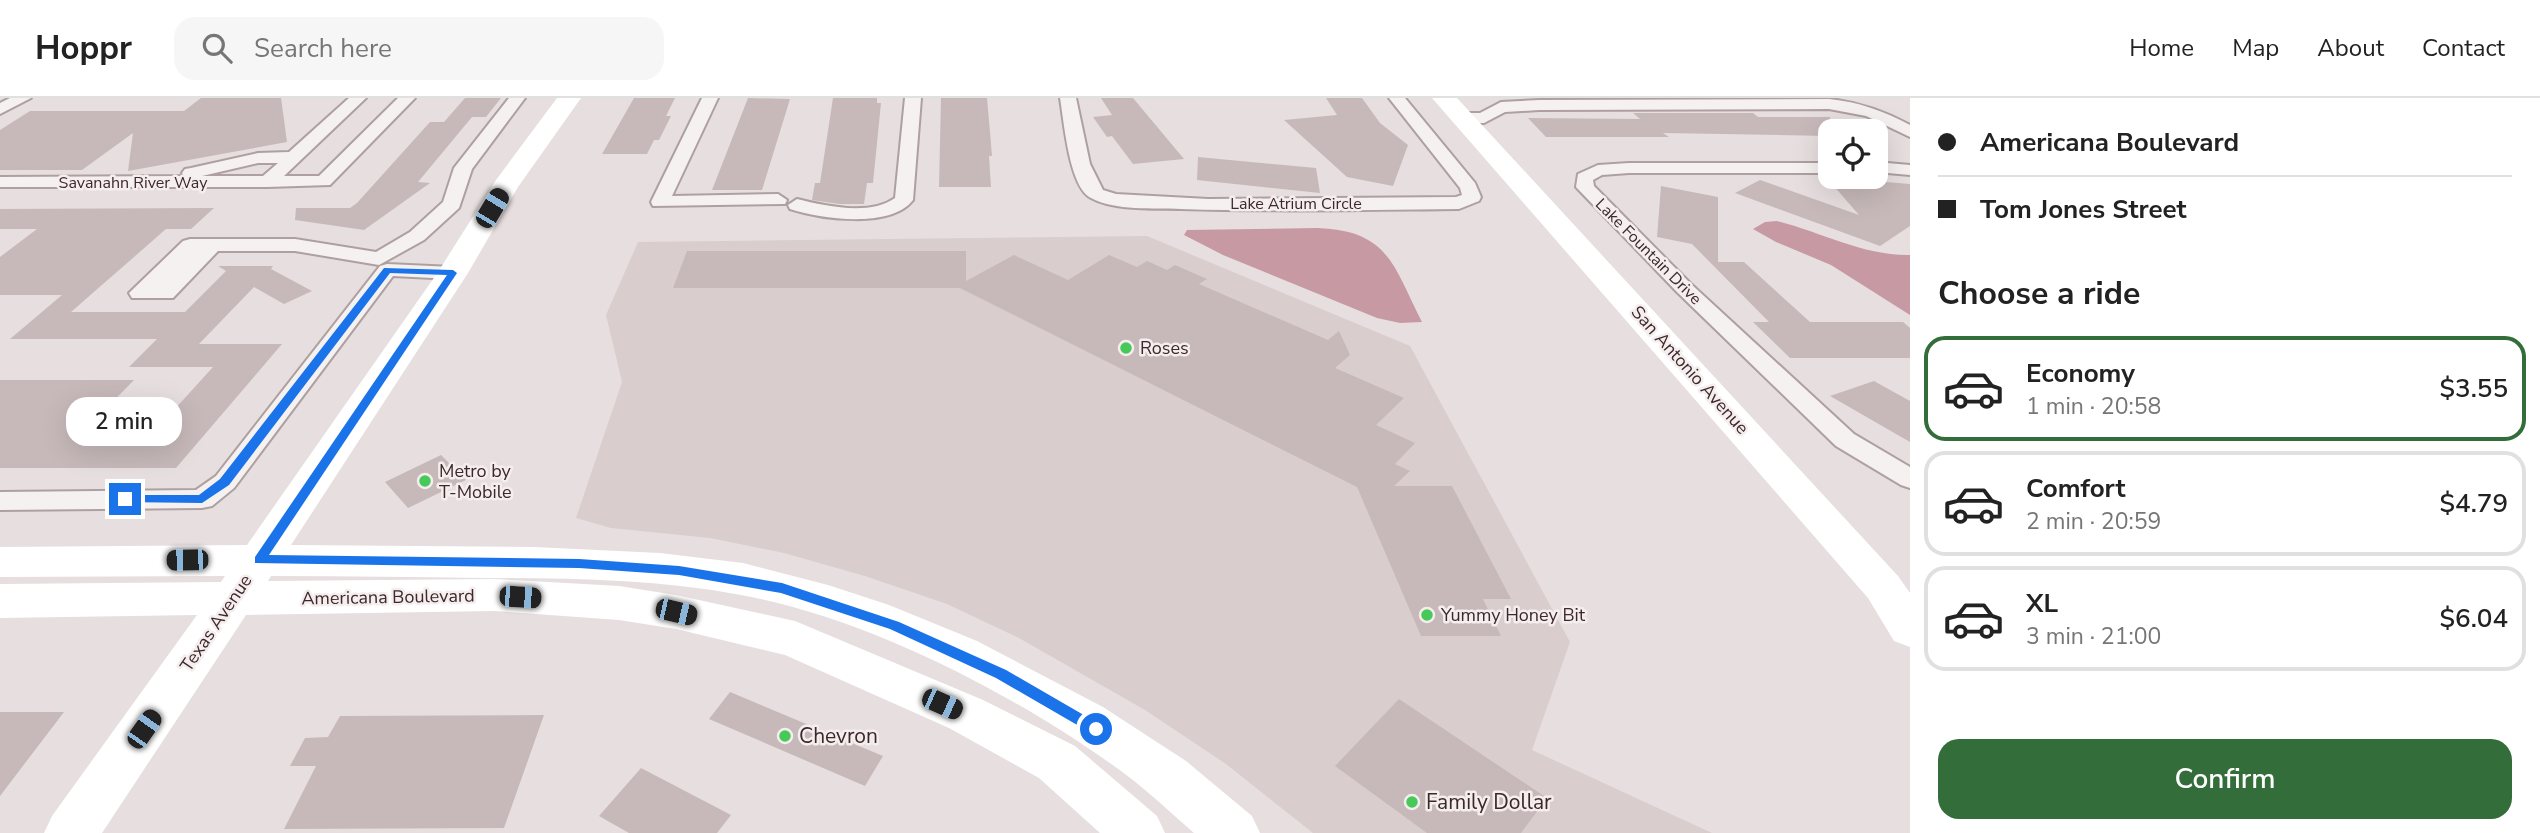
<!DOCTYPE html>
<html lang="en">
<head>
<meta charset="utf-8">
<style>
  body { margin:0; font-family:"Nunito Sans",sans-serif; background:#f6f6f6; color:#222; height:100vh; display:flex; flex-direction:column; font-size:26px; white-space:nowrap }
  * { box-sizing:border-box; margin:0 }
  p { font-size:23px; color:#767676 }
  .icon { flex:none; width:38px; height:38px; fill:none; stroke:currentColor; stroke-width:2; stroke-linecap:round; stroke-linejoin:round }
  .map { position:relative; flex:1; overflow:hidden }
  .sheet { display:flex; flex-direction:column; background:#fff; width:630px }
  .sheet>* { flex:none }
  .guide { display:grid; align-content:center; height:154px; padding:0 28px; background:#fff }
  .tools { position:absolute; left:1818px; top:21px; display:grid; gap:14px }
  .tools a { display:grid; place-items:center; width:70px; height:70px; border-radius:14px; background:#fff; box-shadow:0 7px 28px #0002; font-size:35px }
  .end { position:absolute; width:32px; height:32px; margin:-16px; border:9px solid #1a73e8; background:#fff; box-shadow:0 0 0 4px #fff }
  .from { border-radius:50% }
  .bubble { position:absolute; height:49px; border-radius:21px; background:#fff; box-shadow:0 7px 28px #0002; font-size:23px; font-weight:600; line-height:49px; text-align:center }
  .car { position:absolute; width:21px; height:42px; margin:-21px -10px; border-radius:9px; box-shadow:0 0 5px 2px #0007; background:linear-gradient(#222 24%,#8ab4d8 0 40%,#222 0 76%,#8ab4d8 0 86%,#222 0) }
  .guide b { display:flex; align-items:center; gap:24px; height:66px; font-size:26px }
  .guide b+b { border-top:2px solid #e0e0e0 }
  .guide i { width:18px; height:18px; background:#222 }
  ul { padding:0; list-style:none }
  li { display:flex; align-items:center; gap:21px; height:105px; margin:0 14px 10px; padding:0 14px; border:4px solid #e0e0e0; border-radius:21px }
  li div { flex:1 }
  li b { display:block; font-size:26px }
  li em { font-style:normal; font-weight:600 }
  li.on { border-color:#326d3a }
  li>.icon { width:63px; height:63px; stroke-width:1.5 }
  h2 { padding:0 28px; font-size:32px; line-height:84px }
  .action { display:flex; gap:14px; margin-top:auto; padding:14px 28px }
  .action a { flex:1; height:80px; border-radius:21px; background:#326d3a; color:#fff; font-size:28px; font-weight:600; line-height:80px; text-align:center }
  header { display:flex; align-items:center; gap:42px; box-sizing:border-box; height:98px; padding:0 35px; background:#fff; border-bottom:2px solid #e0e0e0 }
  header strong { font-size:33px }
  nav { display:flex; gap:38px; margin-inline-start:auto; font-size:24px }
  .search { width:490px; height:63px; background:#f6f6f6; display:flex; align-items:center; gap:18px; box-sizing:border-box; padding:0 24px; border-radius:21px; color:#767676; font-size:26px }
  main { display:flex; flex:1; min-height:0 }
  .map>svg:first-child { display:block }
</style>
</head>
<body>
<header>
<strong>Hoppr</strong>
<div class="search"><svg class="icon" aria-label="search" viewBox="0 0 24 24"><circle cx="10" cy="10" r="6"/><path d="M15 15l6 6"/></svg>Search here</div>
<nav><a>Home</a><a>Map</a><a>About</a><a>Contact</a></nav>
</header>
<main>
<div class="map">
<svg width="1910" height="735" viewBox="0 0 1910 735">
  <rect width="100%" height="100%" fill="#e7dedf"/>
  <!-- built -->
  <path fill="#d9cdce" d="M 1147,138 L 1410,248 L 1570,544 L 1532,652 L 1712,735 L 1313,735 L 1226,666 L 1145,612 L 1019,540 L 947,506 L 865,478 L 784,455 L 710,440 L 611,430 L 576,420 L 622,284 L 606,217 L 638,144 Z"/>
  <!-- water -->
  <path fill="#c79aa3" d="M 1777,123 C 1821,134 1864,158 1910,157 L 1910,217 L 1831,167 L 1776,144 L 1753,131 L 1765,124 Z
    M 1318,130 C 1389,133 1393,167 1422,224 L 1400,225 L 1377,220 L 1223,157 L 1184,137 L 1187,132 Z"/>
  <!-- building -->
  <path fill="#c7b9ba" d="M 201,0 L 281,0 L 287,44 L 128,73 L 133,35 L 82,72 L 0,72 L 0,32 L 30,13 L 184,13 Z
    M 465,0 L 501,0 L 486,19 L 472,19 L 418,84 L 430,85 L 364,132 L 295,122 L 296,110 L 350,110 L 357,105 L 430,24 L 444,24 Z
    M 634,0 L 675,0 L 666,18 L 671,18 L 659,42 L 654,42 L 647,56 L 602,56 Z
    M 748,0 L 790,1 L 762,92 L 712,92 Z
    M 833,0 L 877,0 L 877,5 L 881,5 L 873,85 L 867,85 L 864,106 L 839,106 L 812,102 L 815,85 L 820,85 Z
    M 941,0 L 987,0 L 992,58 L 989,58 L 991,89 L 939,89 Z
    M 1101,0 L 1133,0 L 1184,61 L 1133,66 L 1112,38 L 1107,39 L 1093,19 L 1112,17 Z
    M 1326,0 L 1362,0 L 1380,25 L 1408,47 L 1393,88 L 1347,79 L 1284,22 L 1337,17 Z
    M 1633,15 L 1753,15 L 1758,19 L 1830,19 L 1830,38 L 1663,35 L 1669,39 L 1546,39 L 1528,20 L 1640,21 Z
    M 1198,59 L 1316,70 L 1320,95 L 1197,82 Z
    M 1826,79 L 1910,86 L 1910,128 L 1880,148 L 1735,95 L 1760,82 L 1859,117 Z
    M 1661,88 L 1718,99 L 1718,164 L 1744,164 L 1810,224 L 1903,224 L 1910,230 L 1910,260 L 1790,260 L 1753,224 L 1769,224 L 1692,146 L 1657,139 Z
    M 214,110 L 191,131 L 166,131 L 71,214 L 185,214 L 226,173 L 218,168 L 273,168 L 271,171 L 312,193 L 284,206 L 254,189 L 199,246 L 282,246 L 176,370 L 0,370 L 0,282 L 134,282 L 82,335 L 153,335 L 213,269 L 129,269 L 157,241 L 10,241 L 62,197 L 0,197 L 0,159 L 37,131 L 0,131 L 0,111 Z
    M 687,153 L 966,153 L 966,183 L 1014,157 L 1068,182 L 1109,157 L 1137,169 L 1147,163 L 1167,172 L 1175,167 L 1207,181 L 1199,186 L 1328,242 L 1339,233 L 1350,257 L 1335,270 L 1404,300 L 1376,327 L 1415,345 L 1395,366 L 1410,373 L 1394,388 L 1452,388 L 1511,501 L 1483,501 L 1501,538 L 1421,538 L 1357,389 L 960,190 L 673,190 Z
    M 1874,283 L 1910,303 L 1910,344 L 1830,298 Z
    M 441,357 L 466,382 L 408,410 L 385,384 Z
    M 730,594 L 883,658 L 865,688 L 709,621 Z
    M 1399,601 L 1547,700 L 1521,735 L 1427,735 L 1335,668 Z
    M 0,614 L 64,614 L 0,698 Z
    M 544,617 L 504,730 L 284,731 L 316,668 L 290,668 L 305,640 L 328,639 L 340,618 Z
    M 641,670 L 731,717 L 717,735 L 629,735 L 599,718 Z"/>
  <g fill="none" stroke-linecap="round" stroke-linejoin="round">
    <defs>
      <path id="street" d="M 10,0 L 31,0 L 0,16 L 0,5 Z
        M 349,0 L 366,0 L 284,78 L 319,78 L 398,0 L 415,0 L 330,87 L 267,89 L 0,89 L 0,79 L 184,78 L 182,75 L 185,71 L 191,70 L 258,55 L 289,54 ZM 258,65 L 278,65 L 263,78 L 202,78 Z
        M 509,0 L 525,0 L 472,71 L 459,110 L 424,142 L 379,167 L 295,153 L 218,153 L 173,200 L 132,200 L 129,195 L 183,143 L 190,141 L 295,141 L 376,154 L 410,134 L 443,104 L 454,70 Z
        M 702,0 L 718,0 L 672,98 L 778,96 L 787,102 L 785,106 L 653,108 L 651,104 Z
        M 905,0 L 921,0 L 913,102 C 891,131 821,121 790,111 L 788,107 L 797,101 C 825,108 870,118 895,100 Z
        M 1060,0 L 1076,0 L 1090,66 L 1103,92 L 1116,96 L 1208,101 L 1456,99 L 1462,97 L 1460,90 L 1389,0 L 1405,0 L 1475,85 L 1481,99 L 1479,103 L 1459,111 C 1366,112 1273,114 1181,111 C 1154,110 1115,113 1091,100 C 1069,89 1064,23 1060,0 Z
        M 1829,1 C 1859,4 1884,13 1910,27 L 1910,39 L 1866,18 L 1829,11 L 1539,12 L 1505,14 L 1484,25 L 1463,25 L 1455,20 L 1463,15 L 1480,15 L 1501,4 L 1539,2 Z
        M 1876,64 L 1910,67 L 1910,77 L 1876,74 Z
        M 1629,65 L 1830,65 L 1830,75 L 1629,75 L 1602,77 L 1593,82 L 1594,88 L 1691,186 L 1854,336 L 1910,369 L 1910,390 L 1901,387 L 1836,348 L 1677,194 L 1576,89 L 1578,76 L 1598,67 Z
        M 387,166 L 453,169 L 460,171 L 463,175 L 460,179 L 453,181 L 393,178 L 234,390 L 212,408 L 202,410 L 0,412 L 0,394 L 196,392 L 216,378 L 380,168 Z"/>
    </defs>
    <!-- street casing -->
    <use href="#street" stroke="#aea0a1" stroke-width="4"/>
    <!-- street -->
    <use href="#street" fill="#f6f1f1" fill-rule="evenodd"/>
    <!-- secondary -->
    <path fill="#fff" fill-rule="evenodd" d="M 557,0 L 581,0 L 518,89 L 468,175 L 291,447 L 534,449 L 660,455 L 743,465 L 828,487 L 889,507 L 977,543 L 1103,609 L 1186,663 L 1252,718 L 1260,735 L 1194,735 C 1170,714 1147,692 1121,673 C 1016,597 869,520 741,497 C 655,481 569,480 483,480 C 416,479 349,478 282,478 L 271,478 L 268,483 L 495,481 L 619,488 L 676,497 L 795,523 L 983,602 L 1075,648 L 1157,718 L 1165,735 L 1100,735 L 1039,680 L 949,630 L 785,557 L 676,531 L 619,522 L 495,513 L 246,517 L 102,735 L 44,735 L 52,718 L 197,517 L 0,520 L 0,486 L 221,484 L 225,478 L 0,479 L 0,449 L 247,447 L 438,174 L 496,82 Z
      M 1432,0 L 1457,0 L 1898,478 L 1910,495 L 1910,549 L 1894,543 L 1868,500 Z"/>
  </g>
  <!-- route -->
  <path fill="#1a73e8" d="M 384,170 L 453,172 L 457,175 L 269,457 L 579,461 L 679,468 L 782,485 L 899,524 L 1006,572 L 1101,627 L 1103,631 L 1101,635 L 1091,635 L 996,580 L 890,531 L 781,495 L 679,477 L 579,470 L 255,465 L 255,459 L 447,177 L 390,175 L 229,387 L 202,405 L 120,404 L 120,399 L 125,397 L 199,397 L 220,381 Z"/>
  <!-- markers -->
  <g fill="#46c958" stroke="#f5eeef" stroke-width="2.5">
    <circle cx="1126" cy="250" r="7"/>
    <circle cx="425" cy="383" r="7"/>
    <circle cx="1427" cy="517" r="7"/>
    <circle cx="785" cy="638" r="7"/>
    <circle cx="1412" cy="704" r="7"/>
  </g>
  <g text-anchor="middle" stroke-width="5" stroke-linejoin="round" paint-order="stroke">
    <!-- far-street labels -->
    <g font-size="16" fill="#3e282a" stroke="#f5eeef">
      <text x="133" y="90">Savanahn River Way</text>
      <text x="1296" y="111">Lake Atrium Circle</text>
      <text transform="translate(1649 153) rotate(45)" y="6">Lake Fountain Drive</text>
    </g>
    <!-- poi labels -->
    <g font-size="18" fill="#3e282a" stroke="#f5eeef" text-anchor="start">
      <text x="1140" y="256">Roses</text>
      <text x="439" y="379">Metro by<tspan x="439" dy="21">T-Mobile</tspan></text>
      <text x="1441" y="523">Yummy Honey Bit</text>
    </g>
    <!-- street labels -->
    <g font-size="18" fill="#3e282a" stroke="#f5eeef">
      <text transform="translate(1690 272) rotate(48)" y="6">San Antonio Avenue</text>
      <text transform="translate(388 499) rotate(-1)" y="6">Americana Boulevard</text>
      <text transform="translate(216 525) rotate(-56)" y="6">Texas Avenue</text>
    </g>
    <!-- near-poi labels -->
    <g font-size="21" fill="#3e282a" stroke="#f5eeef" text-anchor="start">
      <text x="799" y="645">Chevron</text>
      <text x="1426" y="711">Family Dollar</text>
    </g>
  </g>
</svg>
<div class="tools">
<a><svg class="icon" aria-label="locate" viewBox="0 0 24 24"><circle cx="12" cy="12" r="6"/><path d="M12 2v4M12 18v4M2 12h4M18 12h4"/></svg></a>
</div>
<i class="end from" style="left:1096px;top:631px"></i>
<i class="end" style="left:125px;top:401px"></i>
<div class="bubble" style="left:66px;top:299px;width:116px">2 min</div>
<i class="car" style="left:492px;top:110px;rotate:31deg"></i>
<i class="car" style="left:187px;top:462px;rotate:269deg"></i>
<i class="car" style="left:520px;top:499px;rotate:94deg"></i>
<i class="car" style="left:676px;top:514px;rotate:103deg"></i>
<i class="car" style="left:942px;top:606px;rotate:114deg"></i>
<i class="car" style="left:144px;top:631px;rotate:35deg"></i>
</div>
<section class="sheet">
<div class="guide">
<b><i class="from"></i>Americana Boulevard</b>
<b><i></i>Tom Jones Street</b>
</div>
<h2>Choose a ride</h2>
<ul>
<li class="on"><svg class="icon" aria-label="car" viewBox="0 0 24 24"><path d="M5 17H2v-5l4-1 3-4h7l3 4 3 1v5h-3M9 17h6M6 11h13"/><circle cx="7" cy="17" r="2"/><circle cx="17" cy="17" r="2"/></svg><div><b>Economy</b><p>1 min · 20:58</p></div><em>$3.55</em></li>
<li><svg class="icon" aria-label="car" viewBox="0 0 24 24"><path d="M5 17H2v-5l4-1 3-4h7l3 4 3 1v5h-3M9 17h6M6 11h13"/><circle cx="7" cy="17" r="2"/><circle cx="17" cy="17" r="2"/></svg><div><b>Comfort</b><p>2 min · 20:59</p></div><em>$4.79</em></li>
<li><svg class="icon" aria-label="car" viewBox="0 0 24 24"><path d="M5 17H2v-5l4-1 3-4h7l3 4 3 1v5h-3M9 17h6M6 11h13"/><circle cx="7" cy="17" r="2"/><circle cx="17" cy="17" r="2"/></svg><div><b>XL</b><p>3 min · 21:00</p></div><em>$6.04</em></li>
</ul>
<div class="action"><a>Confirm</a></div>
</section>
</main>
</body>
</html>
